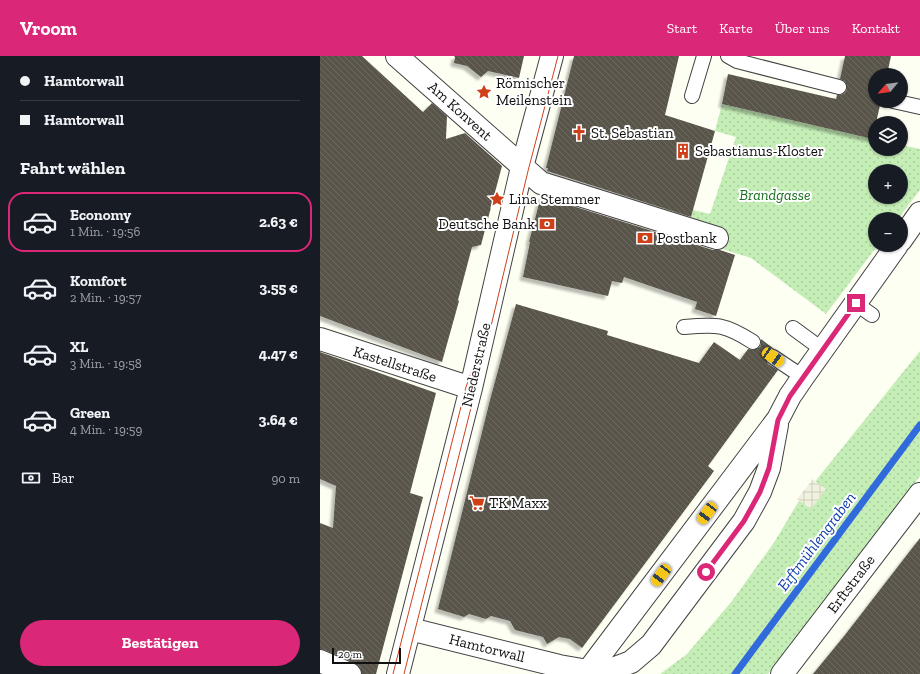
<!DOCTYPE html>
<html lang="de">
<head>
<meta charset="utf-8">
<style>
  body { margin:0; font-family:"Zilla Slab",serif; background:#20242c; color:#f1f3f6; height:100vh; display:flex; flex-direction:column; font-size:15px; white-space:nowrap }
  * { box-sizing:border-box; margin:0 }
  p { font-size:13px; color:#9ea1a6 }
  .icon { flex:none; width:22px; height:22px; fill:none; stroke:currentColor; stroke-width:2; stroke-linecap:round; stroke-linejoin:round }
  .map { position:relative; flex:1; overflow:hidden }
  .drawer { display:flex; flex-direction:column; background:#171b24; width:320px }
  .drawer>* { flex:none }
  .hud { display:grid; align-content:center; height:88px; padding:0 20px; background:#171b24 }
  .needle { width:26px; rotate:241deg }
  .buttons { position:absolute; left:548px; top:12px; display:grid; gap:8px }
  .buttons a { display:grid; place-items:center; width:40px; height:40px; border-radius:50%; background:#171b24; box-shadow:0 1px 3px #0004; font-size:20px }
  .scale { position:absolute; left:12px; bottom:10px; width:69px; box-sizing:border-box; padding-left:4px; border:2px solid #101010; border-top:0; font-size:11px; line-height:14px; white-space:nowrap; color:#101010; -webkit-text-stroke:3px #fff; paint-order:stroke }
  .end { position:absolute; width:18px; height:18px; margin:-9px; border:5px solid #db2777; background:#fff; box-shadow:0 0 0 2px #fff }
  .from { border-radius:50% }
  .car { position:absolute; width:12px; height:24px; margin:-12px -6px; border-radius:5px; box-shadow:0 0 3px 1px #0007; background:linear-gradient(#f5c518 24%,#345 0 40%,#f5c518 0 76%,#345 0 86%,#f5c518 0) }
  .hud b { display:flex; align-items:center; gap:14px; height:38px; font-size:15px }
  .hud b+b { border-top:1px solid #363941 }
  .hud i { width:10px; height:10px; background:#f1f3f6 }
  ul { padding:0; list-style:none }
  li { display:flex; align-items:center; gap:12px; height:60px; margin:0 8px 6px; padding:0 12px; border:2px solid transparent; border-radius:16px }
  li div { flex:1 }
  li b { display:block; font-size:15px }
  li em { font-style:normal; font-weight:700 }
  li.selected { border-color:#db2777 }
  li>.icon { width:36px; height:36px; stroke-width:1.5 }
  h2 { padding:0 20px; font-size:18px; line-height:48px }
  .pay { display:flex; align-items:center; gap:10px; height:44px; padding:0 20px; font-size:15px }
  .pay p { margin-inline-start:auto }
  .primary-button { display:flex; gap:8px; margin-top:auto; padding:8px 20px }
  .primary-button a { flex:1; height:46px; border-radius:24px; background:#db2777; color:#fff; font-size:16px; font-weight:700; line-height:46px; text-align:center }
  header { display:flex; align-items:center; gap:24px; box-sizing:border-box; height:56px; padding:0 20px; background:#db2777; color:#fff }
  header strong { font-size:19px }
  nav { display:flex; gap:22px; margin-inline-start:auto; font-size:14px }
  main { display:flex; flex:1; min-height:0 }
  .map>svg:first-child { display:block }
</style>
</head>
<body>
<header>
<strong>Vroom</strong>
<nav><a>Start</a><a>Karte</a><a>Über uns</a><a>Kontakt</a></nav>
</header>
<main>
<section class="drawer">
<div class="hud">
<b><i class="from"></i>Hamtorwall</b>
<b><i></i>Hamtorwall</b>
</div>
<h2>Fahrt wählen</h2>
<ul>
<li class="selected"><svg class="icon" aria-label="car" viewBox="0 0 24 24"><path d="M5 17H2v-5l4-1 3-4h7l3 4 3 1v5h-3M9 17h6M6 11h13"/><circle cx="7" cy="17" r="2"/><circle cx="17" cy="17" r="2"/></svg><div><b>Economy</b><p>1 Min. · 19:56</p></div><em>2.63 €</em></li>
<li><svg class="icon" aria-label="car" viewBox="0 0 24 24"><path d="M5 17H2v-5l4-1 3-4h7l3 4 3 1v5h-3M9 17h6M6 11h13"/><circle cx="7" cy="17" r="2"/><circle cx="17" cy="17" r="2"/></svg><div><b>Komfort</b><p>2 Min. · 19:57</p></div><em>3.55 €</em></li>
<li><svg class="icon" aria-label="car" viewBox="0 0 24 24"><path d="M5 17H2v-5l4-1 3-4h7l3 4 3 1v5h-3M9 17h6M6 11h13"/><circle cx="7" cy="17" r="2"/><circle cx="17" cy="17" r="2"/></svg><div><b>XL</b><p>3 Min. · 19:58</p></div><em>4.47 €</em></li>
<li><svg class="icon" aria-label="car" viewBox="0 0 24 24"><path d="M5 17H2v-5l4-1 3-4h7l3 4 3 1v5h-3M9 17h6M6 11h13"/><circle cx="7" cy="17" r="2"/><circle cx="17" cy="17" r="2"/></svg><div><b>Green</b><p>4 Min. · 19:59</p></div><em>3.64 €</em></li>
</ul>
<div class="pay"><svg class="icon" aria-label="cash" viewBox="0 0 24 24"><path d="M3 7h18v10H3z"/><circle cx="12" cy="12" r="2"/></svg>Bar<p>90 m</p></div>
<div class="primary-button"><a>Bestätigen</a></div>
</section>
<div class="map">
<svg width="600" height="618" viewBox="0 0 600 618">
  <defs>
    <pattern id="park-dots" width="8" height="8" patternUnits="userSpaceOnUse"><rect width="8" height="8" fill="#c5eeb7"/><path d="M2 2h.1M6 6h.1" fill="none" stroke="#a8cb9c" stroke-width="1.8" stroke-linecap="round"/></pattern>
    <pattern id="plaza-grid" width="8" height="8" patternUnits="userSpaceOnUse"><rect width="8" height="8" fill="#f1f1df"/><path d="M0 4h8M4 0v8" fill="none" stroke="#cecebe"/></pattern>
    <pattern id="building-back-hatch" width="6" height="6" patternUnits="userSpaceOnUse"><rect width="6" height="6" fill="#5a554b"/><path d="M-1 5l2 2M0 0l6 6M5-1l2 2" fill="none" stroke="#6d6961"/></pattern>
    <filter id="shadow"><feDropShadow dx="-3.5" dy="3.5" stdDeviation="1" flood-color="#0004"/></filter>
  </defs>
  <rect width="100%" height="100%" fill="#fefff3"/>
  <!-- park -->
  <path fill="url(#park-dots)" fill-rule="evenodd" d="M 402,48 L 555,83 L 555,93 L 581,93 L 581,89 L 600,93 L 600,134 L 578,163 L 555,163 L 555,189 L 558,189 L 506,258 L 431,202 L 366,182 L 373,154 L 390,158 L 416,81 L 395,75 ZM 555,115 L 581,115 L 581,141 L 555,141 Z
    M 600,295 L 600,420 L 448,618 L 340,618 L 367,598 L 412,545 L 455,485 L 477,448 Z"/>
  <!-- plaza -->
  <path fill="url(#plaza-grid)" d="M 493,423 L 506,433 L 491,453 L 477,443 Z"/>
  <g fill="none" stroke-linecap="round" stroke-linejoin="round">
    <!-- stream -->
    <path stroke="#316ada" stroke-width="7" d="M 415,618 L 600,369"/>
  </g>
  <!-- building -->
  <path fill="url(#building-back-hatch)" filter="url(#shadow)" d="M 0,0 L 42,0 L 103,56 L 112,47 L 127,60 L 126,83 L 145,77 L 182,110 L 161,189 L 152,191 L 138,244 L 139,245 L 122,306 L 0,260 Z
    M 134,0 L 204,0 L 199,22 L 168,15 L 161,21 L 147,10 L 134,7 L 135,1 Z
    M 254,0 L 359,0 L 345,59 L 395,75 L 371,161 L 227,115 L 228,112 L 226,112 Z
    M 525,0 L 571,0 L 567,19 L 555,19 L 555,45 L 561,45 L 556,67 L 555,67 L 553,83 L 402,48 L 408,18 L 516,43 L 517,39 L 521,39 L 525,37 L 527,33 L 525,25 L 520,23 Z
    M 221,140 L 393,194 L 400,194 L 415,199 L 396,260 L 375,253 L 377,246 L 304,221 L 302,227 L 292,225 L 288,240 L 203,221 L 210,186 L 209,186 Z
    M 196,248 L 288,275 L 287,279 L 379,307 L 394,286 L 420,304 L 428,293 L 433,294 L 440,291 L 441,287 L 441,283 L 454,293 L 449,294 L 446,297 L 445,301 L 448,308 L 458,314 L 388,410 L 394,415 L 262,592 L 250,583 L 239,581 L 227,588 L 223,581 L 195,574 L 190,565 L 171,560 L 166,563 L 149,558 L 144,561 L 118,553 L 170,344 Z
    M 0,296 L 116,337 L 90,437 L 103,441 L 56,618 L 42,618 L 40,611 L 35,607 L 5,594 L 0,593 L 0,467 L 13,472 L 16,430 L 0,423 Z
    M 600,482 L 600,618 L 493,618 L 525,579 Z"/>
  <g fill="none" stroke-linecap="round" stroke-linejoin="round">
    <defs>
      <path id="lane" d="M 408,0 L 417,5 L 519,31
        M 372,40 L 384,0
        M 573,45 L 600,51
        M 535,247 L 552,259
        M 364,271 C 397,268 405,268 433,286
        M 473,272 L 503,294
        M 453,301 L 483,321"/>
      <path id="street" d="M 77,0 L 221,127 L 397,182
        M 581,184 L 600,157
        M 0,283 L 151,332
        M 90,573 L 239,610 L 268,615 L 290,614 L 311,606 L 331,589 L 424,465 L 440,436 L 449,412 L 457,369
        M 0,605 L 30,618
        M 78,618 L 151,332 L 202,111 L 232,0
        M 269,618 L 268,615 L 458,363 L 470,340 L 483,321 L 577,189
        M 462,618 L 600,438"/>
    </defs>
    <!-- lane casing -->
    <use href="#lane" stroke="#434343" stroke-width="16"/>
    <!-- street casing -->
    <use href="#street" stroke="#434343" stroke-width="24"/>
    <!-- lane -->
    <use href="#lane" stroke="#fff" stroke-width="14"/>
    <!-- street -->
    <use href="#street" stroke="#fff" stroke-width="22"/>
    <!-- tram -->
    <path stroke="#cf4019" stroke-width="1" d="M 73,618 L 146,331 L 164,280
      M 84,618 L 162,308 L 208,115 L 238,0"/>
  </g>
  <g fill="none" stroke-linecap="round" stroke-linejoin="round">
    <!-- route -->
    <path stroke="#db2777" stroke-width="5" d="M 386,516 L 424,465 L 440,436 L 449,412 L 458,364 L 470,340 L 536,247"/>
  </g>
  <!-- icons -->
  <defs>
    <symbol id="sight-bare" viewBox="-9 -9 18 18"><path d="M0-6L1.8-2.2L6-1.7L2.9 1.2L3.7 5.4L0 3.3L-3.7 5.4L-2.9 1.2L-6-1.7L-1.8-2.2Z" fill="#cf4019" stroke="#fff" stroke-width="2.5" paint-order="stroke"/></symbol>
    <symbol id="church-bare" viewBox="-9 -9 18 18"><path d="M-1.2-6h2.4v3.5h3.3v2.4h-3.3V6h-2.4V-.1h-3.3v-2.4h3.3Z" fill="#cf4019" stroke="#fff" stroke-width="2.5" paint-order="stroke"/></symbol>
    <symbol id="building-bare" viewBox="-9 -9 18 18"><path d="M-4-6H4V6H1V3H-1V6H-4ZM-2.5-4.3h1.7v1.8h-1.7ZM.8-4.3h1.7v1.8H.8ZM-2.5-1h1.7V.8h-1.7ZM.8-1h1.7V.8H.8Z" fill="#cf4019" stroke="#fff" stroke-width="2.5" paint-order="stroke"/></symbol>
    <symbol id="bank-bare" viewBox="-9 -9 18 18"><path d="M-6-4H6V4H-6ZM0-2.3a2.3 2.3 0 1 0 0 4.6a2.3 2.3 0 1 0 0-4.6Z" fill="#cf4019" stroke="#fff" stroke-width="2.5" paint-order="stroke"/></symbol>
    <symbol id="supermarket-bare" viewBox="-9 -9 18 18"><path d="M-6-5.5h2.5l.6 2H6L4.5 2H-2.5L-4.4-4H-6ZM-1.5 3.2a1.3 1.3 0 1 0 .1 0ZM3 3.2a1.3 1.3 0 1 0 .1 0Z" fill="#cf4019" stroke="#fff" stroke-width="2.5" paint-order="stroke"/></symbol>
  </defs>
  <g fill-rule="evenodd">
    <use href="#sight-bare" x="153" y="25" width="22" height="22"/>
    <use href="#church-bare" x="248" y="66" width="22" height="22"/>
    <use href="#building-bare" x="352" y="84" width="22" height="22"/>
    <use href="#sight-bare" x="166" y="132" width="22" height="22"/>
    <use href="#bank-bare" x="216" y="157" width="22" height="22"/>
    <use href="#bank-bare" x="314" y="171" width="22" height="22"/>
    <use href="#supermarket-bare" x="146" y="436" width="22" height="22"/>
  </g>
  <g text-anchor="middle" stroke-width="4" stroke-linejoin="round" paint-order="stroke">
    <!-- poi labels -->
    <g font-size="15" fill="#101010" stroke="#fff" text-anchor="start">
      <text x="176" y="32">Römischer<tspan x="176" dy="17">Meilenstein</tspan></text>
      <text x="271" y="82">St. Sebastian</text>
      <text x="375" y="100">Sebastianus-Kloster</text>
      <text x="189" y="148">Lina Stemmer</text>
      <text x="215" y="173" text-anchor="end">Deutsche Bank</text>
      <text x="337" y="187">Postbank</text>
      <text x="169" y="452">TK Maxx</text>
    </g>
    <!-- street labels -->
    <g font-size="15" fill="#101010" stroke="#fff">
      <text transform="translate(140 55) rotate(42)" y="5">Am Konvent</text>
      <text transform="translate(75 308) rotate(18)" y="5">Kastellstraße</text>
      <text transform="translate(156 309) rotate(-77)" y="5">Niederstraße</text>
      <text transform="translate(531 528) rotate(-53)" y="5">Erftstraße</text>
      <text transform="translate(167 592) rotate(14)" y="5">Hamtorwall</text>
    </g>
    <!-- park labels -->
    <g font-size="15" font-style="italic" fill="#186f1d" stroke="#fff">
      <text x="455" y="144">Brandgasse</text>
    </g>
    <!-- water labels -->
    <g font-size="16" font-style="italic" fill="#0b3caf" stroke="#fff">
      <text transform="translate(496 485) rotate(-53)" y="6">Erftmühlengraben</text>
    </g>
  </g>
</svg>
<div class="buttons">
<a><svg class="needle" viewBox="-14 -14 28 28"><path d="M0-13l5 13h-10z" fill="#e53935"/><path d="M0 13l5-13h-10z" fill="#9ea1a6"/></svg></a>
<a><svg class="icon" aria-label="layers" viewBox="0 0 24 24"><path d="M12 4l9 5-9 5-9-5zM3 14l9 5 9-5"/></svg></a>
<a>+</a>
<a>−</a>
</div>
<div class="scale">20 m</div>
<i class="end from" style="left:386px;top:516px"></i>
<i class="end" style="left:536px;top:247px"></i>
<i class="car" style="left:453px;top:301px;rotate:124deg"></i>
<i class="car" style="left:387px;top:457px;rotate:217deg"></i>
<i class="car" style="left:341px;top:519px;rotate:217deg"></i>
</div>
</main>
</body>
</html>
